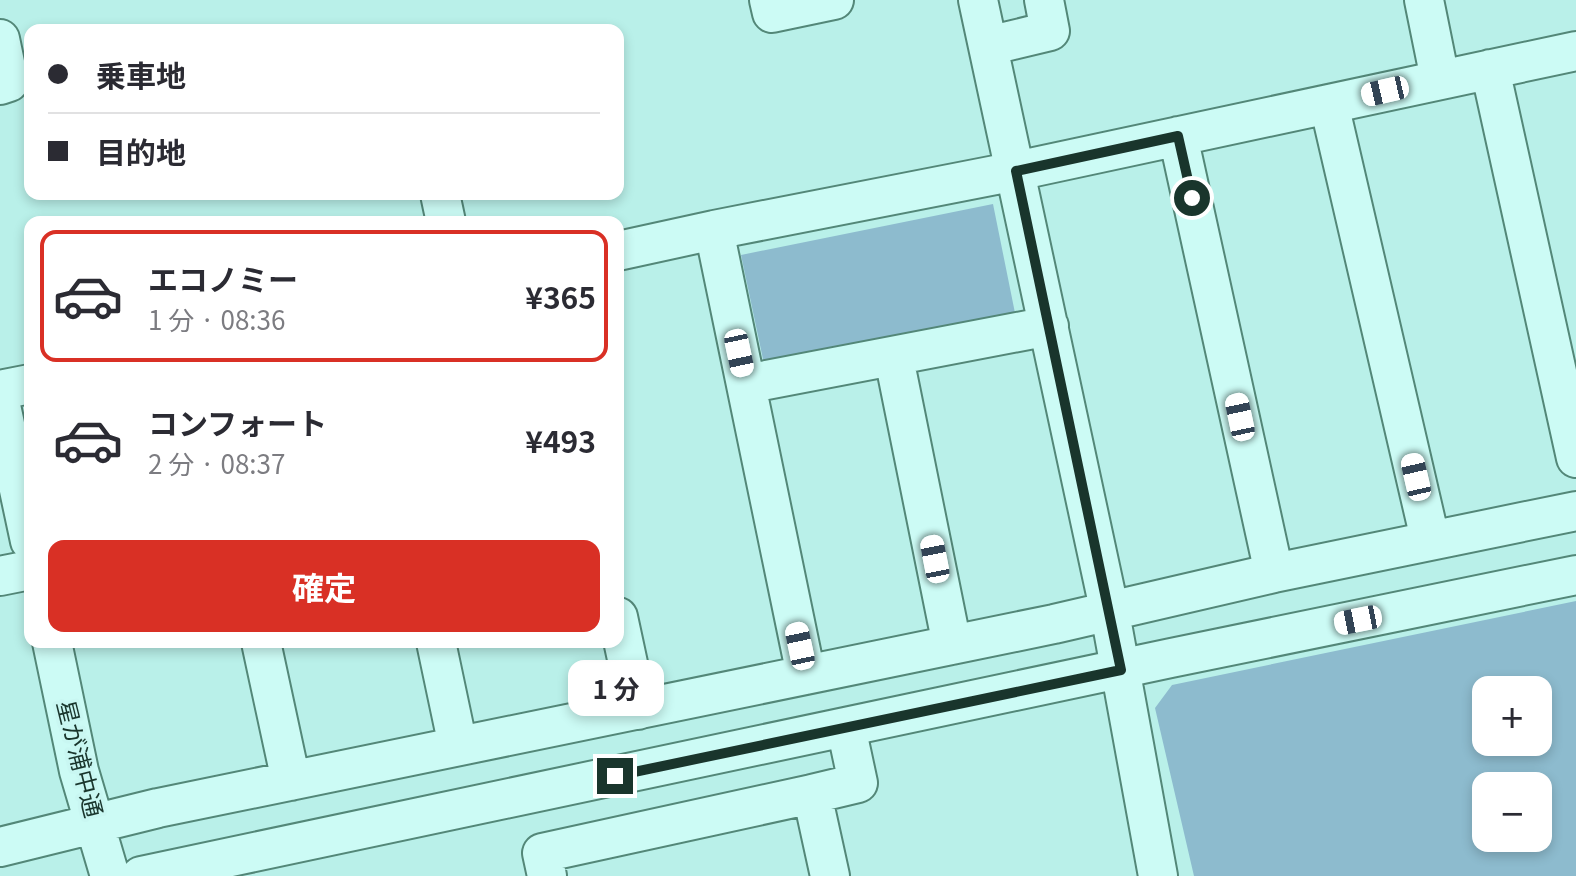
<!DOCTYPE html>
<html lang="ja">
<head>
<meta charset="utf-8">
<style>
  body { margin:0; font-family:Georgia,"Noto Sans JP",serif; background:#f7f7f7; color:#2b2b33; height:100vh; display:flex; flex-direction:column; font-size:30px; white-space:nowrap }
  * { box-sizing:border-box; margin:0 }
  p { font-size:26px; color:#7c7c81 }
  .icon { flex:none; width:44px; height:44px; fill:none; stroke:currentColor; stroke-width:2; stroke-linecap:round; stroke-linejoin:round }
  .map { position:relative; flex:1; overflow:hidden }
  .details { position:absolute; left:24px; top:216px; width:600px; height:432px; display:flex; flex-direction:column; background:#fff; border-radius:16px; box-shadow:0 4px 12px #0003 }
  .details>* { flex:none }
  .top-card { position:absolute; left:24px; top:24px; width:600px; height:176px; border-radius:16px; box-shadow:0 4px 12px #0003; display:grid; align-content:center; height:176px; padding:0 24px; background:#fff }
  .controls { position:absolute; left:1472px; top:676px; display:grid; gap:16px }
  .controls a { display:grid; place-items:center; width:80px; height:80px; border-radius:16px; background:#fff; box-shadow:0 4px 12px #0003; font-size:40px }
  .end { position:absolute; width:36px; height:36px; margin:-18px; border:10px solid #19352c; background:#fff; box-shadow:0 0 0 4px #fff }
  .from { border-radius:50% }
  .bubble { position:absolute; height:56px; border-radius:16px; background:#fff; box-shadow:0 4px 12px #0003; font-size:26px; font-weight:700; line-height:56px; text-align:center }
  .car { position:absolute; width:24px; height:48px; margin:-24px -12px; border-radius:10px; box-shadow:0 0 6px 2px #0007; background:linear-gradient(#fff 24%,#345 0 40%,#fff 0 76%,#345 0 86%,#fff 0) }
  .top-card b { display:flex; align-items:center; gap:28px; height:76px; font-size:30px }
  .top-card b+b { border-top:2px solid #e1e1e2 }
  .top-card i { width:20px; height:20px; background:#2b2b33 }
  ul { padding:14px 0 0; list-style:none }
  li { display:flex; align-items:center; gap:24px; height:132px; margin:0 16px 12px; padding:0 8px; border:4px solid transparent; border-radius:16px }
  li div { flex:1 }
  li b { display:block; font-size:30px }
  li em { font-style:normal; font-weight:700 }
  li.current { border-color:#d93025 }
  li>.icon { width:72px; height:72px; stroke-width:1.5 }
  .button { display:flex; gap:16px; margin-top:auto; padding:16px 24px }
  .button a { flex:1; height:92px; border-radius:16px; background:#d93025; color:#fff; font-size:32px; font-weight:700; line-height:92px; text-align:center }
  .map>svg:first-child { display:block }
</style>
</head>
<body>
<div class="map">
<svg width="1576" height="876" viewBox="0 0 1576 876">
  <rect width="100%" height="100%" fill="#b9f0e9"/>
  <!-- green -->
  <path fill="#8dbbce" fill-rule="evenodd" d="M 993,204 L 1015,313 L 764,364 L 741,255 Z
    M 1576,601 L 1576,876 L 1194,876 L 1155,708 L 1172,685 ZM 1486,690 L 1538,690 L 1538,742 L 1486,742 ZM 1486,786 L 1538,786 L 1538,838 L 1486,838 Z"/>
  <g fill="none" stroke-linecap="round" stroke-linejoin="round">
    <defs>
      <path id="minor" d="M 769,0 L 772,13 L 834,0
        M 978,0 L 1110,613 L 1158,876
        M 1424,0 L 1440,79
        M 0,39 L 9,82 L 0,85
        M 988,46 L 1050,31 L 1044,0
        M 1490,69 L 1576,458
        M 1329,104 L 1430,539
        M 1178,136 L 1274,573
        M 440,194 L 446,222
        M 714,230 L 806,675
        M 618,251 L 714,230 L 1016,171 L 1576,51
        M 894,358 L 952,645
        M 746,384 L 1049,326
        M 0,390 L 30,384
        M 0,401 L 30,541
        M 0,576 L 30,570
        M 618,617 L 638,710
        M 52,642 L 79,771 L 110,876
        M 261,642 L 291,781
        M 436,642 L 458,746
        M 812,794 L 858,783 L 846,727
        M 0,847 L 158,808 L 1054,624 L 1274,573 L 1576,511
        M 141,876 L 1171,658 L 1576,575
        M 547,876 L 542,853 L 812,794 L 830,876"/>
    </defs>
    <!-- minor casing -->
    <use href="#minor" stroke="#538778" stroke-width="42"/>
    <!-- minor -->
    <use href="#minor" stroke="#ccfbf5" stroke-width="38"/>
  </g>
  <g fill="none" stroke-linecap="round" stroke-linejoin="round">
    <!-- route -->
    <path stroke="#19352c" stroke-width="10" d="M 615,776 L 1121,670 L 1016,171 L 1178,136 L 1192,198"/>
  </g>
  <g text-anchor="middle" stroke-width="7" stroke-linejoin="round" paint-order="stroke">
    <!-- street labels -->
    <g font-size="24" fill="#19352c" stroke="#c9f7f2">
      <text transform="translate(79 759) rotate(76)" y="8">星が浦中通</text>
    </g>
  </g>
</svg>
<div class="controls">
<a>+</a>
<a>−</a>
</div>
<i class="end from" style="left:1192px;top:198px"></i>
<i class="end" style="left:615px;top:776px"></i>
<div class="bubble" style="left:568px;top:660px;width:96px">1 分</div>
<i class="car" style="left:1385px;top:91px;rotate:257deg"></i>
<i class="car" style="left:739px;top:353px;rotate:168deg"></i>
<i class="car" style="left:1240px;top:417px;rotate:348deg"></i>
<i class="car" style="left:1416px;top:477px;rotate:347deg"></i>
<i class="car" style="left:935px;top:559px;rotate:349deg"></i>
<i class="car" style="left:1358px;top:620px;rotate:259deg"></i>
<i class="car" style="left:800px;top:646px;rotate:348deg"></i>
<div class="top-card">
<b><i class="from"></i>乗車地</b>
<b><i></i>目的地</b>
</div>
<section class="details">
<ul>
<li class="current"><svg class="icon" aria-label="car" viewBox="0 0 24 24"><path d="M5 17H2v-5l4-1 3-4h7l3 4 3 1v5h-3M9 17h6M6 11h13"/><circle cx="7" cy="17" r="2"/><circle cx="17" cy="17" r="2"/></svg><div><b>エコノミー</b><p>1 分 · 08:36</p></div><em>¥365</em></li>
<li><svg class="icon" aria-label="car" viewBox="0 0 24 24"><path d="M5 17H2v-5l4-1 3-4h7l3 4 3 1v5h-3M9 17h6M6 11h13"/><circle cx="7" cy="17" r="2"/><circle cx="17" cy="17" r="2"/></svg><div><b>コンフォート</b><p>2 分 · 08:37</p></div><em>¥493</em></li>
</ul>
<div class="button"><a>確定</a></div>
</section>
</div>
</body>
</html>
